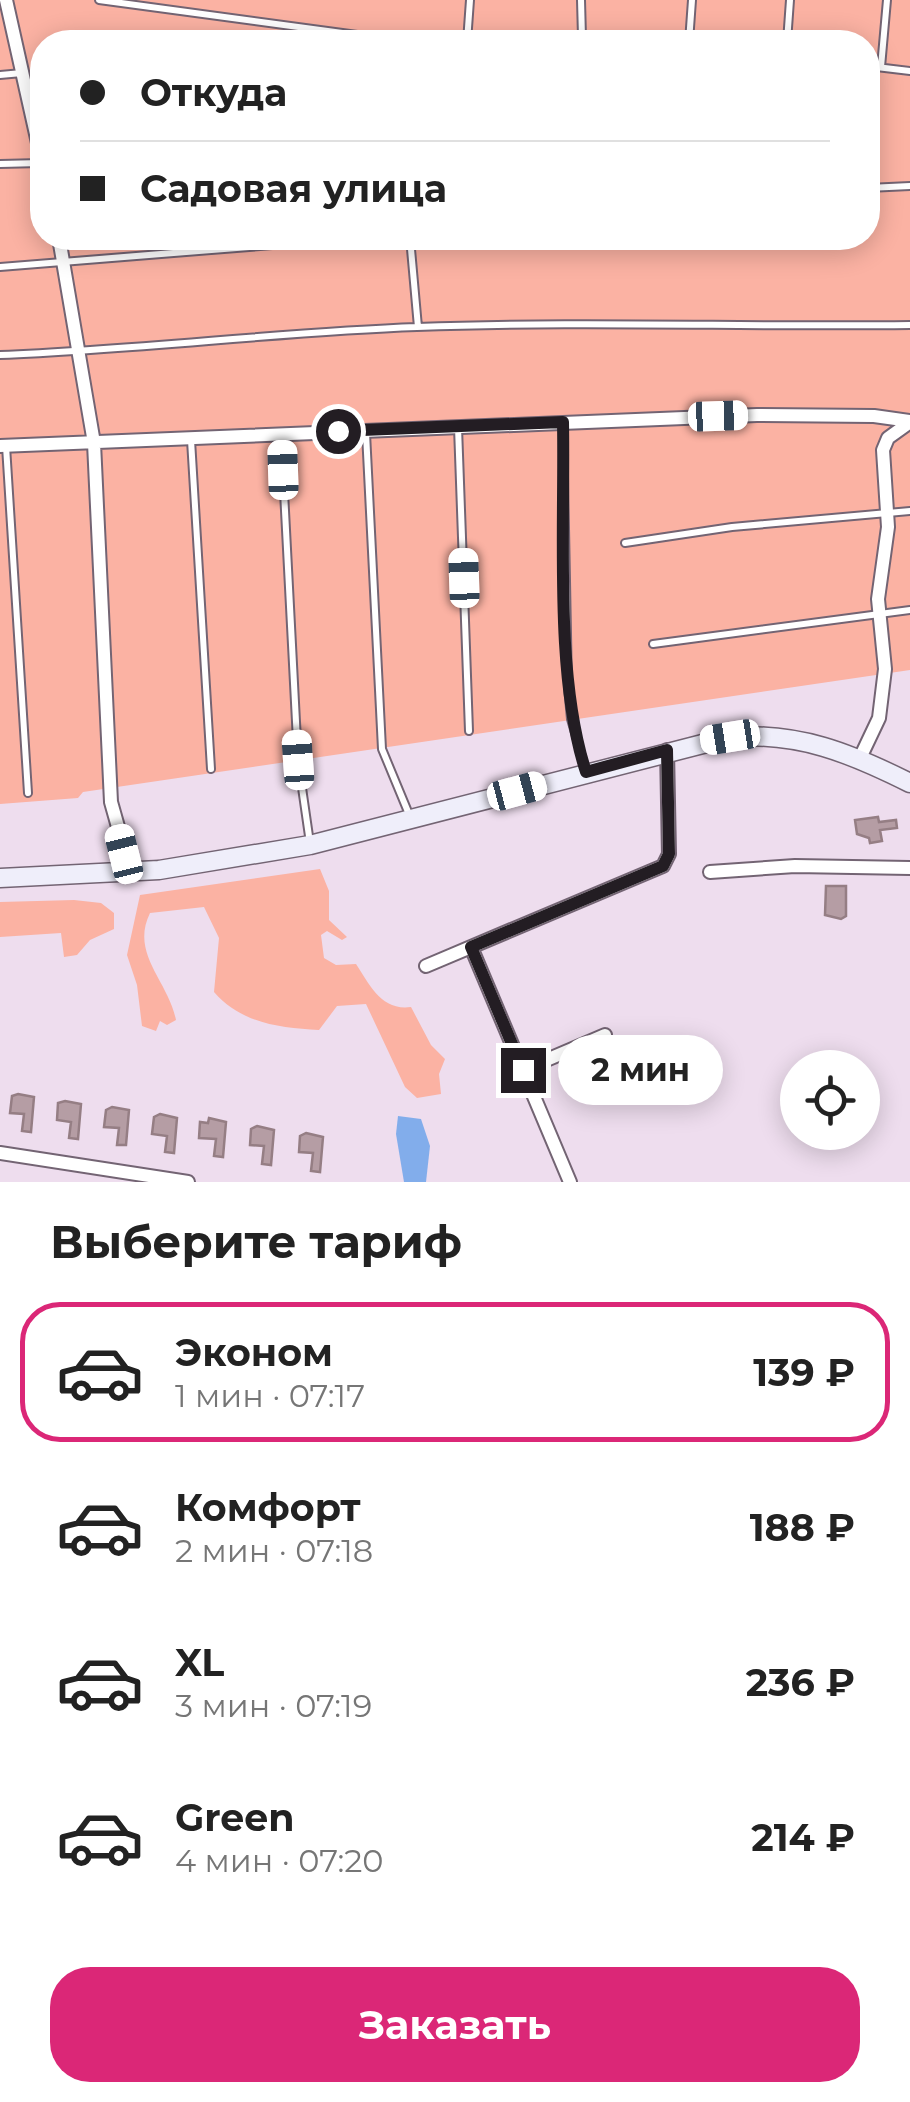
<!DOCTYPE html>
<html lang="ru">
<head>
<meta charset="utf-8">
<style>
  body { margin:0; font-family:Montserrat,sans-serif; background:#f6f6f6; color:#222; height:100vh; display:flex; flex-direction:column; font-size:38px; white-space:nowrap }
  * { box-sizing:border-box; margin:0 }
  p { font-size:32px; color:#767676 }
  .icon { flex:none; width:55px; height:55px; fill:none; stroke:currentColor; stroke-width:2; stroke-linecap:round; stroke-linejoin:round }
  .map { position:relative; height:1182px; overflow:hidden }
  .drawer { display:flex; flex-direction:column; background:#fff; flex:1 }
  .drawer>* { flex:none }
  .banner { position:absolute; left:30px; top:30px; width:850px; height:220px; border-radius:40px; box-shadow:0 5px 25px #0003; display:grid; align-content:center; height:220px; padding:0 50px; background:#fff }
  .fabs { position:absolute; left:780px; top:1050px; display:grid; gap:20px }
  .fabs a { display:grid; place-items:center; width:100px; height:100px; border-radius:50%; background:#fff; box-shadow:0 5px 25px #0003; font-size:50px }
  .end { position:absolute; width:45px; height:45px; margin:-22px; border:12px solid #231d23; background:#fff; box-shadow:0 0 0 5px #fff }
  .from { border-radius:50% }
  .bubble { position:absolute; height:70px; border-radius:35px; background:#fff; box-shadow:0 5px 25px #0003; font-size:32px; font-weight:700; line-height:70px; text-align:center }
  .car { position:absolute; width:30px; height:60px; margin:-30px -15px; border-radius:12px; box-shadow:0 0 8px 2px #0007; background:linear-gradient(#fff 24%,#345 0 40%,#fff 0 76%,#345 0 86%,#fff 0) }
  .banner b { display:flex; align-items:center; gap:35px; height:95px; font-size:38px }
  .banner b+b { border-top:2px solid #e0e0e0 }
  .banner i { width:25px; height:25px; background:#222 }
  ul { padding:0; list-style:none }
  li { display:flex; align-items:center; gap:30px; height:140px; margin:0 20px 15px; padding:0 30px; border:5px solid transparent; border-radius:40px }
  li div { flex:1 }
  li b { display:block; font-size:38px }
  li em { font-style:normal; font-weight:700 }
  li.selected { border-color:#db2777 }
  li>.icon { width:90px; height:90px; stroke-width:1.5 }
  h2 { padding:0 50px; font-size:45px; line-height:120px }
  .action { display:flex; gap:20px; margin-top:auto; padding:20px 50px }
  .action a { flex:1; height:115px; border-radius:40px; background:#db2777; color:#fff; font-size:40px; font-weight:700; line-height:115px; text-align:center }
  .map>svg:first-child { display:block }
</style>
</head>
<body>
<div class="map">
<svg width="910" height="1182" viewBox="0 0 910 1182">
  <rect width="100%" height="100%" fill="#ede"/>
  <!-- green -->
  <path fill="#fbb2a3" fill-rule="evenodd" d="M 0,0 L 910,0 L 910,670 L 83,792 L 78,798 L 0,804 ZM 42,42 L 868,42 L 868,238 L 42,238 Z
    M 320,869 L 329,891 L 329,920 L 347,937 L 342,940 L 327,931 L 321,935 L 324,958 L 336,965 L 356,964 C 370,985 381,1011 411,1007 L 431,1045 L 445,1059 L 439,1074 L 441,1094 L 417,1098 L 405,1087 L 366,1004 L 337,1006 L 319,1030 C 279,1028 241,1023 214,992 L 219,938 L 204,907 L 150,913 C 130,954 168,980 176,1020 L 167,1025 L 160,1021 L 156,1031 L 142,1026 L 137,985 L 127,955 L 140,895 Z
    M 74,900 L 101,903 L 114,913 L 114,929 L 90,940 L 77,955 L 64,957 L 61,933 L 0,937 L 0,902 Z"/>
  <!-- water -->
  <path fill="#82adeb" d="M 398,1116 L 421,1119 L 430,1146 L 426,1182 L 404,1182 L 396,1134 Z"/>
  <!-- building -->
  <path fill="#b59da4" stroke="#957e84" stroke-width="2.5" d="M 878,817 L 879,822 L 896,820 L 897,828 L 880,830 L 882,841 L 870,843 L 869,838 L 857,834 L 855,820 Z
    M 826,886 L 846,886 L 846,916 L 841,919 L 825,915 Z
    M 18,1094 L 34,1097 L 31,1132 L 22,1131 L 24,1114 L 10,1113 L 12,1096 Z
    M 65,1101 L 81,1104 L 78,1139 L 69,1138 L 71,1122 L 57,1120 L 58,1103 Z
    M 112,1107 L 129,1110 L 126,1145 L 117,1145 L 119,1128 L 104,1127 L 106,1110 Z
    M 160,1114 L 177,1118 L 174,1153 L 165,1152 L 167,1136 L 152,1134 L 154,1117 Z
    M 209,1118 L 226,1122 L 223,1157 L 214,1156 L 216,1139 L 199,1138 L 200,1122 L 208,1123 Z
    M 257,1126 L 274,1130 L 271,1165 L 262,1164 L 264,1146 L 250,1145 L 251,1129 Z
    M 306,1133 L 323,1137 L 320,1172 L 311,1171 L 313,1153 L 299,1152 L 300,1136 Z"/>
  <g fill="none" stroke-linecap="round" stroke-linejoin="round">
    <defs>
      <path id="service" d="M 99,0 L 387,39 L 452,42
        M 581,0 L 582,37
        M 467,42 L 470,0
        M 570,42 L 582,37 L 636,42
        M 689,42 L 692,0
        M 787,42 L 790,0
        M 868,66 L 910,71
        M 881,67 L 887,0
        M 0,75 L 22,73
        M 0,164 L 41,163
        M 868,188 L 910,186
        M 410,238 L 418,327
        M 0,267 L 360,238
        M 0,355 C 139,350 278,332 417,327 C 581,321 745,327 910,325
        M 563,422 L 568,687 L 571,719 L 586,771
        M 458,427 L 469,731
        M 366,433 L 382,749 L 411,819
        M 281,434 L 298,760 L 310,843
        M 191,440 L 211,769
        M 6,446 L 28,793
        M 625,543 L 732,527 L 910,511
        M 653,644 L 910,610"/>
      <path id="minor" d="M 6,0 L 42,161
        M 59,238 L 94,443 L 111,802 L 131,873
        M 0,446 L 757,415 L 874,416 L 910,421
        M 860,758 L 879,718 L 885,669 L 878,599 L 888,527 L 883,450 L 888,438 L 910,422
        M 710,872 L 795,866 L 910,868
        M 471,947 L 570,1182
        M 426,966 L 663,866 L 669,854 L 667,750
        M 523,1070 L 605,1035
        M 0,1153 L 188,1182"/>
      <path id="secondary" d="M 0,878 L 159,870 L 310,845 L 730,737 C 799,732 850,753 910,783"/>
    </defs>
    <!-- service casing -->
    <use href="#service" stroke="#736473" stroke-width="10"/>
    <!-- minor casing -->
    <use href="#minor" stroke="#736473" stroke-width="16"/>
    <!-- secondary casing -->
    <use href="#secondary" stroke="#736473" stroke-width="21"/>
    <!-- service -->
    <use href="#service" stroke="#fff" stroke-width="6"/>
    <!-- minor -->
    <use href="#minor" stroke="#fff" stroke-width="12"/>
    <!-- secondary -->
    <use href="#secondary" stroke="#efeefa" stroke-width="18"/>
  </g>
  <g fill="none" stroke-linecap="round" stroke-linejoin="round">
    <!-- route -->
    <path stroke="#231d23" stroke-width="12" d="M 338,431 L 563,422 C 565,528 554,674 586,772 L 667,750 L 669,854 L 663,866 L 471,947 L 523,1070"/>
  </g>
</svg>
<div class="fabs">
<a><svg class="icon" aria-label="locate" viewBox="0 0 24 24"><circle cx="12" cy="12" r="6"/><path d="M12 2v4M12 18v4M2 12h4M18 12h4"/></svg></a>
</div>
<i class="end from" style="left:338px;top:431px"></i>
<i class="end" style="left:523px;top:1070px"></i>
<div class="bubble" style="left:558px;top:1035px;width:165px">2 мин</div>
<i class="car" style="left:718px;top:416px;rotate:88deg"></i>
<i class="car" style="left:283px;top:470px;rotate:358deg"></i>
<i class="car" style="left:464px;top:578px;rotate:358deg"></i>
<i class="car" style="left:730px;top:737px;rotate:261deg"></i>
<i class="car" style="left:298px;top:760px;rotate:356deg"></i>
<i class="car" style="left:517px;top:791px;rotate:75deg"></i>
<i class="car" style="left:124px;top:854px;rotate:346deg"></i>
<div class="banner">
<b><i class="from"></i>Откуда</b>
<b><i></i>Садовая улица</b>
</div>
</div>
<section class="drawer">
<h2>Выберите тариф</h2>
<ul>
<li class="selected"><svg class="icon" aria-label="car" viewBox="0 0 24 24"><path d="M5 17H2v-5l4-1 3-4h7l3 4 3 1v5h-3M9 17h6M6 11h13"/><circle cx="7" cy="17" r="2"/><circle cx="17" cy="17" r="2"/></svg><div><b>Эконом</b><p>1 мин · 07:17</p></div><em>139 ₽</em></li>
<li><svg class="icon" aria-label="car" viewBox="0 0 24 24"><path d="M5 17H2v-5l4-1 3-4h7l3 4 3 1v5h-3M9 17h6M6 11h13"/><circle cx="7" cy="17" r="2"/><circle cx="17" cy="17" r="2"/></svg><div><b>Комфорт</b><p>2 мин · 07:18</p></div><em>188 ₽</em></li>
<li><svg class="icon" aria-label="car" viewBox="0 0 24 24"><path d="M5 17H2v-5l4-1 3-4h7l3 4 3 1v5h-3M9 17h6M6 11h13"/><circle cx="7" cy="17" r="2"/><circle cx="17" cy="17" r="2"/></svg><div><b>XL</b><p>3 мин · 07:19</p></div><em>236 ₽</em></li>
<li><svg class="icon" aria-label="car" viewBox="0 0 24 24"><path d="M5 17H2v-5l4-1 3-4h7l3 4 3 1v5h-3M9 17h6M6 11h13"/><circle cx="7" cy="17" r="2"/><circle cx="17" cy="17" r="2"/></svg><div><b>Green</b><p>4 мин · 07:20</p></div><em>214 ₽</em></li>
</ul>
<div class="action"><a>Заказать</a></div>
</section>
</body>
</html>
